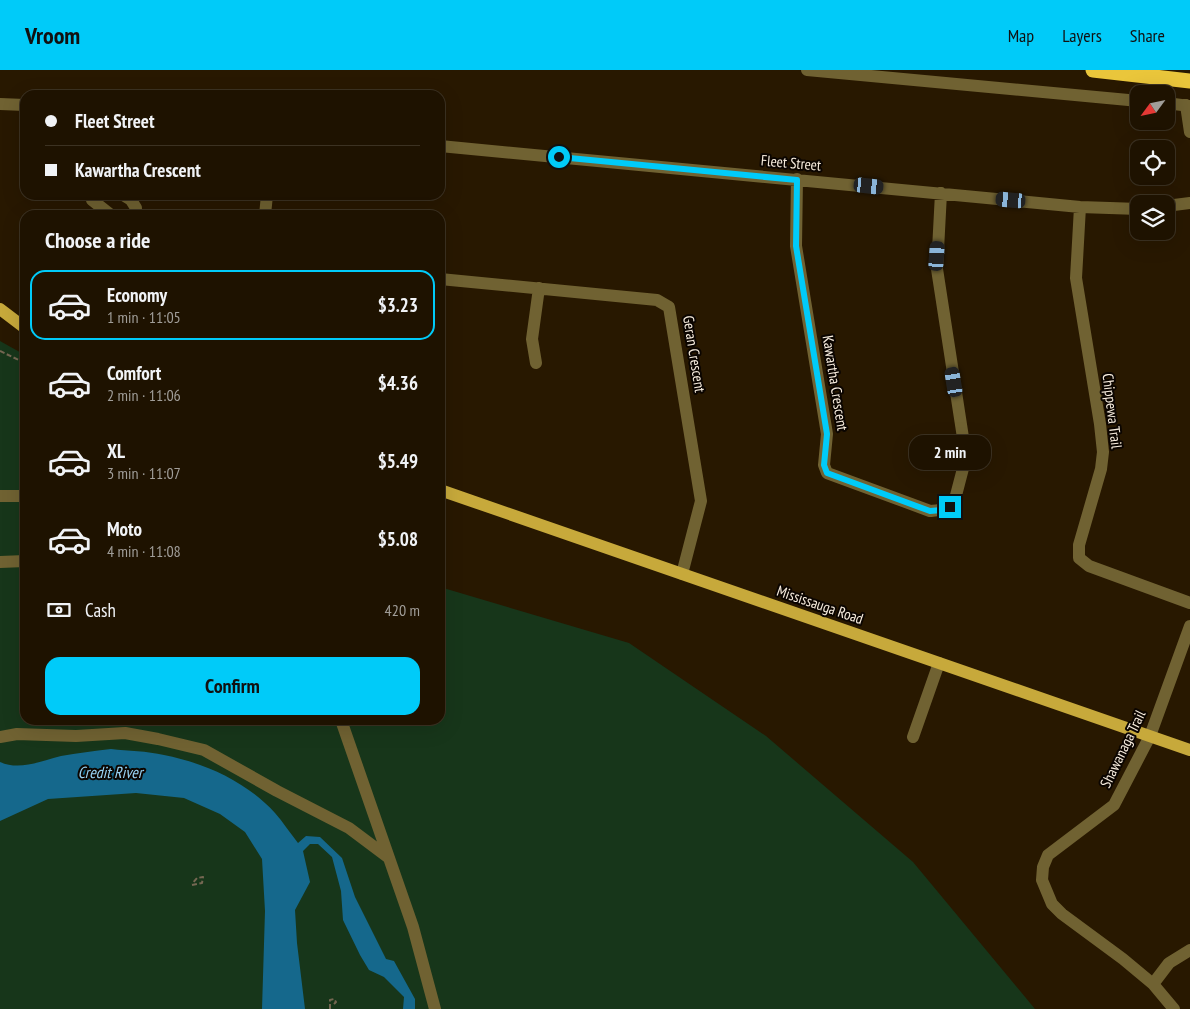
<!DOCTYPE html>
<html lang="en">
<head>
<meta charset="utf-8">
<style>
  body { margin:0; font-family:"PT Sans Narrow",sans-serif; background:#261b0a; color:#f1f3f6; height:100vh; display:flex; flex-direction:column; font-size:19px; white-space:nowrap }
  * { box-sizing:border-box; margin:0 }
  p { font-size:16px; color:#a19e99 }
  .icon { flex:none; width:28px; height:28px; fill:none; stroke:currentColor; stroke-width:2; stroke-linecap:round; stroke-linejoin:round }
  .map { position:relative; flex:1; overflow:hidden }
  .sheet { position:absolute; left:20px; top:140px; width:425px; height:515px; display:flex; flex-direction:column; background:#1e1200; border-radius:15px; box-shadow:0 5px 20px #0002,0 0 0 1px #3c3222 }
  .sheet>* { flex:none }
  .top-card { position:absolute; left:20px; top:20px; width:425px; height:110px; border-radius:15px; box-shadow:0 5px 20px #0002,0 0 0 1px #3c3222; display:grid; align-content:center; height:110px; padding:0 25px; background:#1e1200 }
  .needle { width:32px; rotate:237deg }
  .controls { position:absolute; left:1130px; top:15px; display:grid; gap:10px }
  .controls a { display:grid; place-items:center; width:45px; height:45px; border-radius:10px; background:#1e1200; box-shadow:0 5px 20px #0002,0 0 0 1px #3c3222; font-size:25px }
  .end { position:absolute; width:22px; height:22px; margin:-11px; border:6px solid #00cbf9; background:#111; box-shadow:0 0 0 2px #111 }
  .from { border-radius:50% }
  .bubble { position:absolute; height:35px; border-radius:15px; background:#1e1200; box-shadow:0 5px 20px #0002,0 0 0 1px #3c3222; font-size:16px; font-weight:800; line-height:35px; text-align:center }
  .car { position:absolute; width:15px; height:30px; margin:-15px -8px; border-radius:6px; box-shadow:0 0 4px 1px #0007; background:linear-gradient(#222 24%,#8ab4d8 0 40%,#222 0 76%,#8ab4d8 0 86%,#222 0) }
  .top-card b { display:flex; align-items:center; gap:18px; height:48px; font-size:19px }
  .top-card b+b { border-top:1px solid #3c3222 }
  .top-card i { width:12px; height:12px; background:#f1f3f6 }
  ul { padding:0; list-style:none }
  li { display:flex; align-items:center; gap:15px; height:70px; margin:0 10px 8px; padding:0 15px; border:2px solid transparent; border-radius:15px }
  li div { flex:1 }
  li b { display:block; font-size:19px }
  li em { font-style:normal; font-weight:800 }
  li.active { border-color:#00cbf9 }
  li>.icon { width:45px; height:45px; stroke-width:1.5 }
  h2 { padding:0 25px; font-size:22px; line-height:60px }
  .pay { display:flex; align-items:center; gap:12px; height:55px; padding:0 25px; font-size:19px }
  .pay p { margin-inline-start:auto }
  .primary-button { display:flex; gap:10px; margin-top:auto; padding:10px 25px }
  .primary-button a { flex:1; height:58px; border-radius:15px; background:#00cbf9; color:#111; font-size:20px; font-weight:800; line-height:58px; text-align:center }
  header { display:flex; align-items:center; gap:30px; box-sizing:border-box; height:70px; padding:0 25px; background:#00cbf9; color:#111 }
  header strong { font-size:24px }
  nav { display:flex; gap:28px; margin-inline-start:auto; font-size:18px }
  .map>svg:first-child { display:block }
</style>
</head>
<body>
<header>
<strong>Vroom</strong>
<nav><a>Map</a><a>Layers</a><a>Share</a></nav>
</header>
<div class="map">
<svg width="1190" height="939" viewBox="0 0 1190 939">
  <rect width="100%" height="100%" fill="#281800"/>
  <!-- green -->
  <path fill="#17361a" d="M 0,271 L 25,285 L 25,650 L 440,650 L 440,517 L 629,573 L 766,666 L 913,792 L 1035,939 L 0,939 Z"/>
  <!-- water -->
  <path fill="#15688c" d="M 111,679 C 128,681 147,681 164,685 C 205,693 247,712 275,743 C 283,752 290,763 298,773 L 306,766 L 320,767 L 342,788 L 355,827 L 386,889 L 394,891 L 415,929 L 415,939 L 403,939 L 404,927 L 384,907 L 369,900 L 360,885 L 343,850 L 341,821 L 332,787 L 318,774 L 310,774 L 303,781 L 310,812 L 295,840 L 297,873 L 305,939 L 262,939 L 265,841 L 262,789 L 245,762 L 220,744 L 184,728 L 136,723 L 48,729 L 0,751 L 0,692 C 20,701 40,691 61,686 C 77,683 94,681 111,679 Z"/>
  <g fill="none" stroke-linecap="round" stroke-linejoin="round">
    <!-- path -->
    <path stroke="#756752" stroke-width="2" stroke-dasharray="5 2.5" stroke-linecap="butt" d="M 0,281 L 25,293
      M 192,815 L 202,813 L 203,807 L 197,808 L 192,814
      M 330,939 L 330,930 L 334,929 L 336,932 L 334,934"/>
    <!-- minor -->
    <path stroke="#706232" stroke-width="12" d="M 807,0 L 1139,31
      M 1166,33 L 1190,36
      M 0,34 L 25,35
      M 1186,35 L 1190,62
      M 440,76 L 1080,137 L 1139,139
      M 797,109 L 796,176 L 827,364 L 824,395 L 827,403 L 930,441 C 940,440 947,440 954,433 L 966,387 L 937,199 L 941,123
      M 91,125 L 92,130 L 111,145
      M 123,125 L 131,130 L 136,138 L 135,145
      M 1166,136 L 1190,133
      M 1080,137 L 1076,208 L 1100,354 L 1103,382 L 1101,399 L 1079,475 L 1079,488 L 1089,496 L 1190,533
      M 265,145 L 267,125
      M 440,209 L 657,230 L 669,237 L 701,431 L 682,504
      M 536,293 L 532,269 L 539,218
      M 0,426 L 25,426
      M 0,492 L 25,491
      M 341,650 L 413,857 L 435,939
      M 0,667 L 17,664 L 76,666 L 125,663 L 158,669 L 204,680 L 277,721 L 349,758 L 389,788
      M 913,667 L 939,593
      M 1153,914 L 1169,893 L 1190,880
      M 1174,939 L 1153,914 L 1123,889 L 1062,844 L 1052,834 L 1042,810 L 1043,797 L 1048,785 L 1114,735 L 1150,666 L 1190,556"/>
    <!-- major -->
    <path stroke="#c7a93b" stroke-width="12" d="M 0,239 L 25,258
      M 440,420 L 1190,680"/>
    <!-- highway -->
    <path stroke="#eac63b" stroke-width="15" d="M 1093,0 L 1190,11"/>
  </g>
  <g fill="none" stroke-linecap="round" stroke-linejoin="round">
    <!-- route -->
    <path stroke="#00cbf9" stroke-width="6" d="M 559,87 L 797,110 L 796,176 L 827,364 L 824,395 L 827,403 L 930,441 L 942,440 L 950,437"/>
  </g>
  <g text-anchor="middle" stroke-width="4" stroke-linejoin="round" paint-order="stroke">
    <!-- street labels -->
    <g font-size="15" fill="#f8edde" stroke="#0b0500">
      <text transform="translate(791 93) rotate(5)" y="5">Fleet Street</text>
      <text transform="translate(694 284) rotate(81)" y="5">Geran Crescent</text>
      <text transform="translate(835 313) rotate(81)" y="5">Kawartha Crescent</text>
      <text transform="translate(1112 341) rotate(83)" y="5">Chippewa Trail</text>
      <text transform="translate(820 535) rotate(19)" y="5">Mississauga Road</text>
      <text transform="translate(1123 679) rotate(-64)" y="5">Shawanaga Trail</text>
    </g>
    <!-- water labels -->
    <g font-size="16" font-style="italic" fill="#98d2f2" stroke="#0b0500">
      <text x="110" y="708">Credit River</text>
    </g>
  </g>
</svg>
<div class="controls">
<a><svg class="needle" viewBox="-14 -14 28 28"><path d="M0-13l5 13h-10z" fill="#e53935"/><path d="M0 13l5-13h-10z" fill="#a19e99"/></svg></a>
<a><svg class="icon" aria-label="locate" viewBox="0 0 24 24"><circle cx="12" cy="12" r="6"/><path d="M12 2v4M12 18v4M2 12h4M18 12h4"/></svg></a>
<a><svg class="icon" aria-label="layers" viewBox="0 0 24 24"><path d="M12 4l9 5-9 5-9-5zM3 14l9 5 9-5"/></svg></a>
</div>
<i class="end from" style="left:559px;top:87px"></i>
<i class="end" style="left:950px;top:437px"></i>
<div class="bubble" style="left:909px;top:365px;width:82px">2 min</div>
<i class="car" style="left:869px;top:116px;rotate:96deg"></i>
<i class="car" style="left:1011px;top:130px;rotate:275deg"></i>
<i class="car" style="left:937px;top:186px;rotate:4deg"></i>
<i class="car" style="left:954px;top:312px;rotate:351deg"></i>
<div class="top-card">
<b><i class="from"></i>Fleet Street</b>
<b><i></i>Kawartha Crescent</b>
</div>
<section class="sheet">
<h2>Choose a ride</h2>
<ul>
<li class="active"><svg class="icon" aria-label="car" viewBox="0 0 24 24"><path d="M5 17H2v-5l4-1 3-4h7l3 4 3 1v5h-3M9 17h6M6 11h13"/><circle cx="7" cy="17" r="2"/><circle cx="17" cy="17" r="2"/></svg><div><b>Economy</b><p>1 min · 11:05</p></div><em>$3.23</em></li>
<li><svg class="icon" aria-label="car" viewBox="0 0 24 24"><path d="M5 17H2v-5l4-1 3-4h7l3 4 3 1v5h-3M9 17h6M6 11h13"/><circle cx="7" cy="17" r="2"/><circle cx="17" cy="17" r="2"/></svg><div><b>Comfort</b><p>2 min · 11:06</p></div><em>$4.36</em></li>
<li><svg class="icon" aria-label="car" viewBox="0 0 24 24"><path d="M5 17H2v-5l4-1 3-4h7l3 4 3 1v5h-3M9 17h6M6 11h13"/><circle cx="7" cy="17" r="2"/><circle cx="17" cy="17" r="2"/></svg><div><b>XL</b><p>3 min · 11:07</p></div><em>$5.49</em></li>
<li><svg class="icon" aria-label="car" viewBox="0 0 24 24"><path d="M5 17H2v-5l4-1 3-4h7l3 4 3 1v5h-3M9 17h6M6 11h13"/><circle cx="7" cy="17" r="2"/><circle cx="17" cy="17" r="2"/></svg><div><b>Moto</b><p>4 min · 11:08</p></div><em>$5.08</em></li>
</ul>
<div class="pay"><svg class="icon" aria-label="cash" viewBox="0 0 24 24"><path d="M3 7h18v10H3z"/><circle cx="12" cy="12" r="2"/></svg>Cash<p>420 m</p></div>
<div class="primary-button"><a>Confirm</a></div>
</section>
</div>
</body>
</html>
